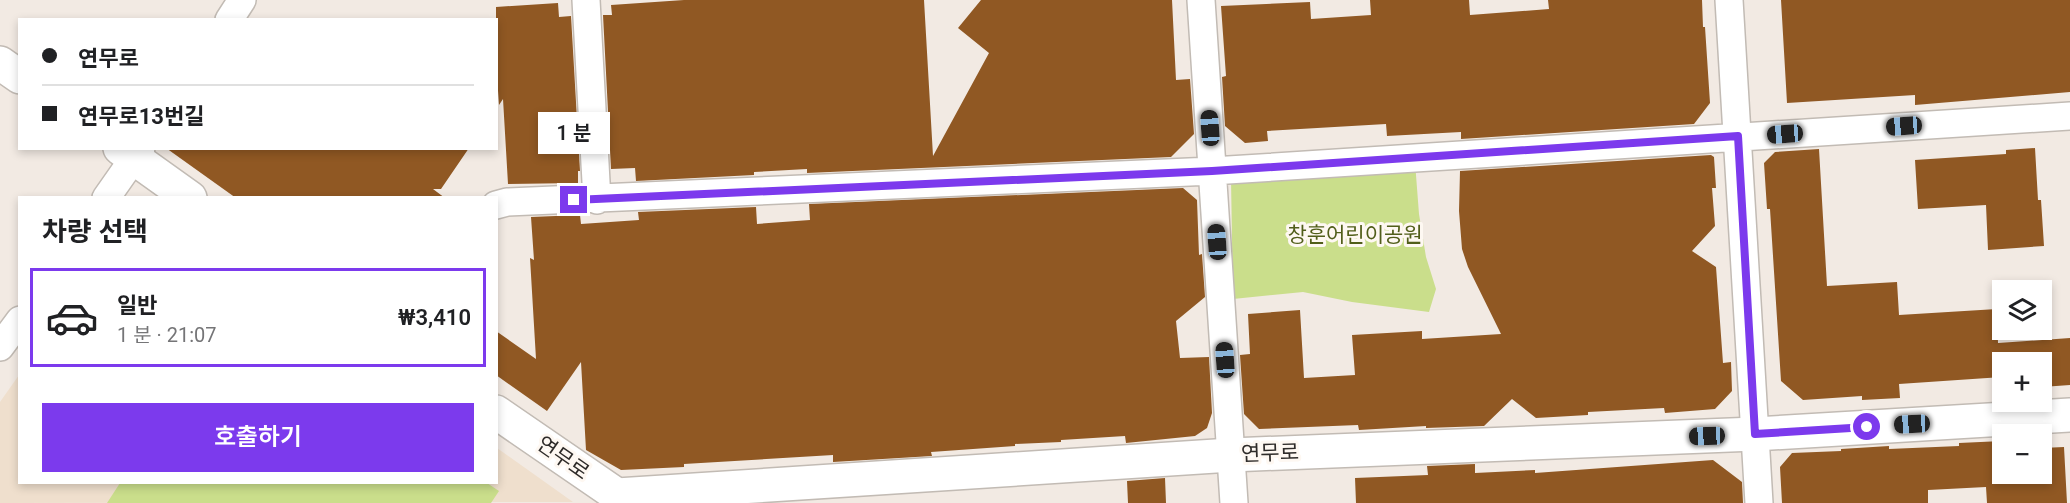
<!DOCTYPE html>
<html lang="ko">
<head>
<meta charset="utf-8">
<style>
  body { margin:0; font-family:Roboto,"Noto Sans KR",sans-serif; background:#f2f2f2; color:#202124; height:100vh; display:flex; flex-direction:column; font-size:22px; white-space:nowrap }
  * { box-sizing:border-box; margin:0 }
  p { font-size:20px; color:#757577 }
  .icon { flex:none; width:33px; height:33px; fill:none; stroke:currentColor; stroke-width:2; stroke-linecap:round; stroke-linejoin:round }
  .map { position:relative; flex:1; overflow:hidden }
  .side { position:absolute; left:18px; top:196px; width:480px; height:288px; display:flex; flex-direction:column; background:#fff; border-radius:0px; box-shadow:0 3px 9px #0003 }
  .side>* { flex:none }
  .top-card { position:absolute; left:18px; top:18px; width:480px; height:132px; border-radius:0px; box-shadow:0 3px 9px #0003; display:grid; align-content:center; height:132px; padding:0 24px; background:#fff }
  .buttons { position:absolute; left:1992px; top:280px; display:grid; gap:12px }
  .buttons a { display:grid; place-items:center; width:60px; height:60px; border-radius:0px; background:#fff; box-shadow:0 3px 9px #0003; font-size:30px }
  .end { position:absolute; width:27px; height:27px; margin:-14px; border:8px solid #7c3aed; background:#fff; box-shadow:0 0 0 3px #fff }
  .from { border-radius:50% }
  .bubble { position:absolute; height:42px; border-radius:0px; background:#fff; box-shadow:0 3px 9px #0003; font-size:20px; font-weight:600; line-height:42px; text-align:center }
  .car { position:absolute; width:18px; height:36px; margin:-18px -9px; border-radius:8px; box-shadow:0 0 4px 2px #0007; background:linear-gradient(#222 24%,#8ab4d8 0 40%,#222 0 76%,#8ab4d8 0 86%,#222 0) }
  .top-card b { display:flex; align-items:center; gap:21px; height:57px; font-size:22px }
  .top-card b+b { border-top:2px solid #e0e0e0 }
  .top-card i { width:15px; height:15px; background:#202124 }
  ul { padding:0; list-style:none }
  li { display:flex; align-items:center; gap:18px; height:99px; margin:0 12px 9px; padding:0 12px; border:3px solid transparent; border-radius:0px }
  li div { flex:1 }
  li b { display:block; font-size:22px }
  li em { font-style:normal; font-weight:600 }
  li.on { border-color:#7c3aed }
  li>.icon { width:54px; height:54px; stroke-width:1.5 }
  h2 { padding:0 24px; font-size:27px; line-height:72px }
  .action { display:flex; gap:12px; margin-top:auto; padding:12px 24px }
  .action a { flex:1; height:69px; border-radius:0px; background:#7c3aed; color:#fff; font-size:24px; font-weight:600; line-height:69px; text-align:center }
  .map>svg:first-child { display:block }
</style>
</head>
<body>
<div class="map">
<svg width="2070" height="503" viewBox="0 0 2070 503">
  <rect width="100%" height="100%" fill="#f2eae3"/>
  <!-- education -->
  <path fill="#efdfcd" d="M 19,375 L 20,483 L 496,483 L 497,448 L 573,502 L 0,503 L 0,402 Z"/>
  <!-- green -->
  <path fill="#cade8b" d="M 1415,162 L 1419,214 L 1426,257 L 1436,289 L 1429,312 L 1352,302 L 1303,292 L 1233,299 L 1231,179 Z
    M 120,483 L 487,483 L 499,491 L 491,503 L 107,503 Z"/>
  <!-- building -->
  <path fill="#905823" d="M 684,0 L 924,0 L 933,156 L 989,53 L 958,28 L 981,0 L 1172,0 L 1176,80 L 1190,79 L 1194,134 L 1171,157 L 807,173 L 807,169 L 754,172 L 754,175 L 636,181 L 635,168 L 611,169 L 603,15 L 612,15 L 611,5 Z
    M 1370,0 L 1469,0 L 1470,15 L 1549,9 L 1548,0 L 1702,0 L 1703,27 L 1705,27 L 1710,103 L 1694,124 L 1461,139 L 1461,132 L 1387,136 L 1386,124 L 1267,131 L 1268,141 L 1245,143 L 1225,126 L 1222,77 L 1226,76 L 1221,6 L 1310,2 L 1311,19 L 1371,15 Z
    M 1781,0 L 2070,0 L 2070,92 L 1915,105 L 1915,95 L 1787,103 Z
    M 558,3 L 559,17 L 571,16 L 580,171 L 578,171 L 578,183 L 508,184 L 503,99 L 499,105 L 496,62 L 496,7 Z
    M 166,148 L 469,148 L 441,189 L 433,189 L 445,198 L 236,198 Z
    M 2035,148 L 2038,200 L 2041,200 L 2044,246 L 1988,250 L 1986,205 L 1918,209 L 1915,160 L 2006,154 L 2006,150 Z
    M 1819,149 L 1827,286 L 1897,282 L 1899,315 L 1997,309 L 1998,343 L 2070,338 L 2070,385 L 2042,387 L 2042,363 L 2002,363 L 2002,377 L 1899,384 L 1900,398 L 1862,400 L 1862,396 L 1803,400 L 1781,381 L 1770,209 L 1767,209 L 1764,163 L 1775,152 Z
    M 1711,155 L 1714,157 L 1716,188 L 1712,188 L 1715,226 L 1692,251 L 1716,267 L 1723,363 L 1731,362 L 1732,391 L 1715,409 L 1665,413 L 1664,408 L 1588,412 L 1588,415 L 1536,418 L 1512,399 L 1484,426 L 1426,428 L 1426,426 L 1359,430 L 1358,425 L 1259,429 L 1244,414 L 1240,355 L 1250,354 L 1248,314 L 1300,310 L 1304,378 L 1355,375 L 1352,335 L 1422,331 L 1422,339 L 1501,334 L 1468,267 L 1462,249 L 1459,211 L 1460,171 Z
    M 1183,188 L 1197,200 L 1199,255 L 1202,254 L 1205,297 L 1176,321 L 1180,358 L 1209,357 L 1212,413 L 1207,428 L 1195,436 L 1126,443 L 1125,436 L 1061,440 L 1061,442 L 1015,444 L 1015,446 L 931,452 L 932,456 L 833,462 L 833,455 L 684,464 L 684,467 L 621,470 L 586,450 L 581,362 L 547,411 L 496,375 L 496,331 L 536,359 L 530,258 L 534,260 L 531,217 L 580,215 L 581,224 L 639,220 L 638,212 L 756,207 L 757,224 L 810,220 L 809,204 Z
    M 2002,441 L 2002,474 L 2042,474 L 2042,448 L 2064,447 L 2067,503 L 1987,503 L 1986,487 L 1928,490 L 1928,503 L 1782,503 L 1780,467 L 1792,453 L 1841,451 L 1841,449 L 1889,446 L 1889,449 L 1959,446 L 1959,443 Z
    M 1713,460 L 1742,482 L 1743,503 L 1356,503 L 1355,478 L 1428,475 L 1427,466 L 1475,464 L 1475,473 L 1535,470 L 1535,473 Z
    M 1165,478 L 1166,503 L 1128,503 L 1127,481 Z"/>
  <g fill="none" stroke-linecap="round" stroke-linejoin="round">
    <defs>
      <path id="minor" d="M 586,0 L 597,200
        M 1201,0 L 1234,503
        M 1729,0 L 1759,503
        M 229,20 L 242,0
        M 106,198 L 141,148
        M 496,205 L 507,202 L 1212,171 L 2070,116
        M 0,347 L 20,320"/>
      <path id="tertiary" d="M 0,63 L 20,77
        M 120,148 L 190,198
        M 496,412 L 617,495 L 1231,455 L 1755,434 L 2070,415"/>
    </defs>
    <!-- minor casing -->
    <use href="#minor" stroke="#c2bbb4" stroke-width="30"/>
    <!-- tertiary casing -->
    <use href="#tertiary" stroke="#c2bbb4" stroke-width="36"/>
    <!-- minor -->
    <use href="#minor" stroke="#fff" stroke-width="27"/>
    <!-- tertiary -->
    <use href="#tertiary" stroke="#fff" stroke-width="33"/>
  </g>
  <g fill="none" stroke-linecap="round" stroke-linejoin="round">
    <!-- route -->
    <path stroke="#7c3aed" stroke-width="8" d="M 574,200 L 1212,171 L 1738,136 L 1755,434 L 1867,427"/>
  </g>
  <g text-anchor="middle" stroke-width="6" stroke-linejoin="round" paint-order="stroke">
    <!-- park labels -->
    <g font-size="21" fill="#515e1a" stroke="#fef8f2">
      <text x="1355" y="242">창훈어린이공원</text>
    </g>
    <!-- street labels -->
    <g font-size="21" fill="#2e2b29" stroke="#fef8f2">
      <text transform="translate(1270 453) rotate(-2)" y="7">연무로</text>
      <text transform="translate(563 458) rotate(35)" y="7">연무로</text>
    </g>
  </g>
</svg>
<div class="buttons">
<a><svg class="icon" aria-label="layers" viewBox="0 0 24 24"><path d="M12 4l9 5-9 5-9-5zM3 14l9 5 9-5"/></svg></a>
<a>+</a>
<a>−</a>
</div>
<i class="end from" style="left:1867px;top:427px"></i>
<i class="end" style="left:574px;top:200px"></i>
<div class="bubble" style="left:538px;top:112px;width:72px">1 분</div>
<i class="car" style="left:1904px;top:126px;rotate:266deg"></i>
<i class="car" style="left:1210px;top:128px;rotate:356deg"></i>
<i class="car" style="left:1785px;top:134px;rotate:266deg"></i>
<i class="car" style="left:1217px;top:242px;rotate:356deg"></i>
<i class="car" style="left:1225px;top:360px;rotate:356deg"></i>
<i class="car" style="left:1912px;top:424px;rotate:267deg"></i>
<i class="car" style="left:1707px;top:436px;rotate:268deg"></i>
<div class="top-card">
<b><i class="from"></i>연무로</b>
<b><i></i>연무로13번길</b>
</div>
<section class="side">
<h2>차량 선택</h2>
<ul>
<li class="on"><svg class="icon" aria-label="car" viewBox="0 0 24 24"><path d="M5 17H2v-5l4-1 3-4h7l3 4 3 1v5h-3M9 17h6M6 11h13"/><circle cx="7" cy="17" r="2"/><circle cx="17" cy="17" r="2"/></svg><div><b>일반</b><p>1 분 · 21:07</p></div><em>₩3,410</em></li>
</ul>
<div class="action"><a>호출하기</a></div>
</section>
</div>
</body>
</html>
